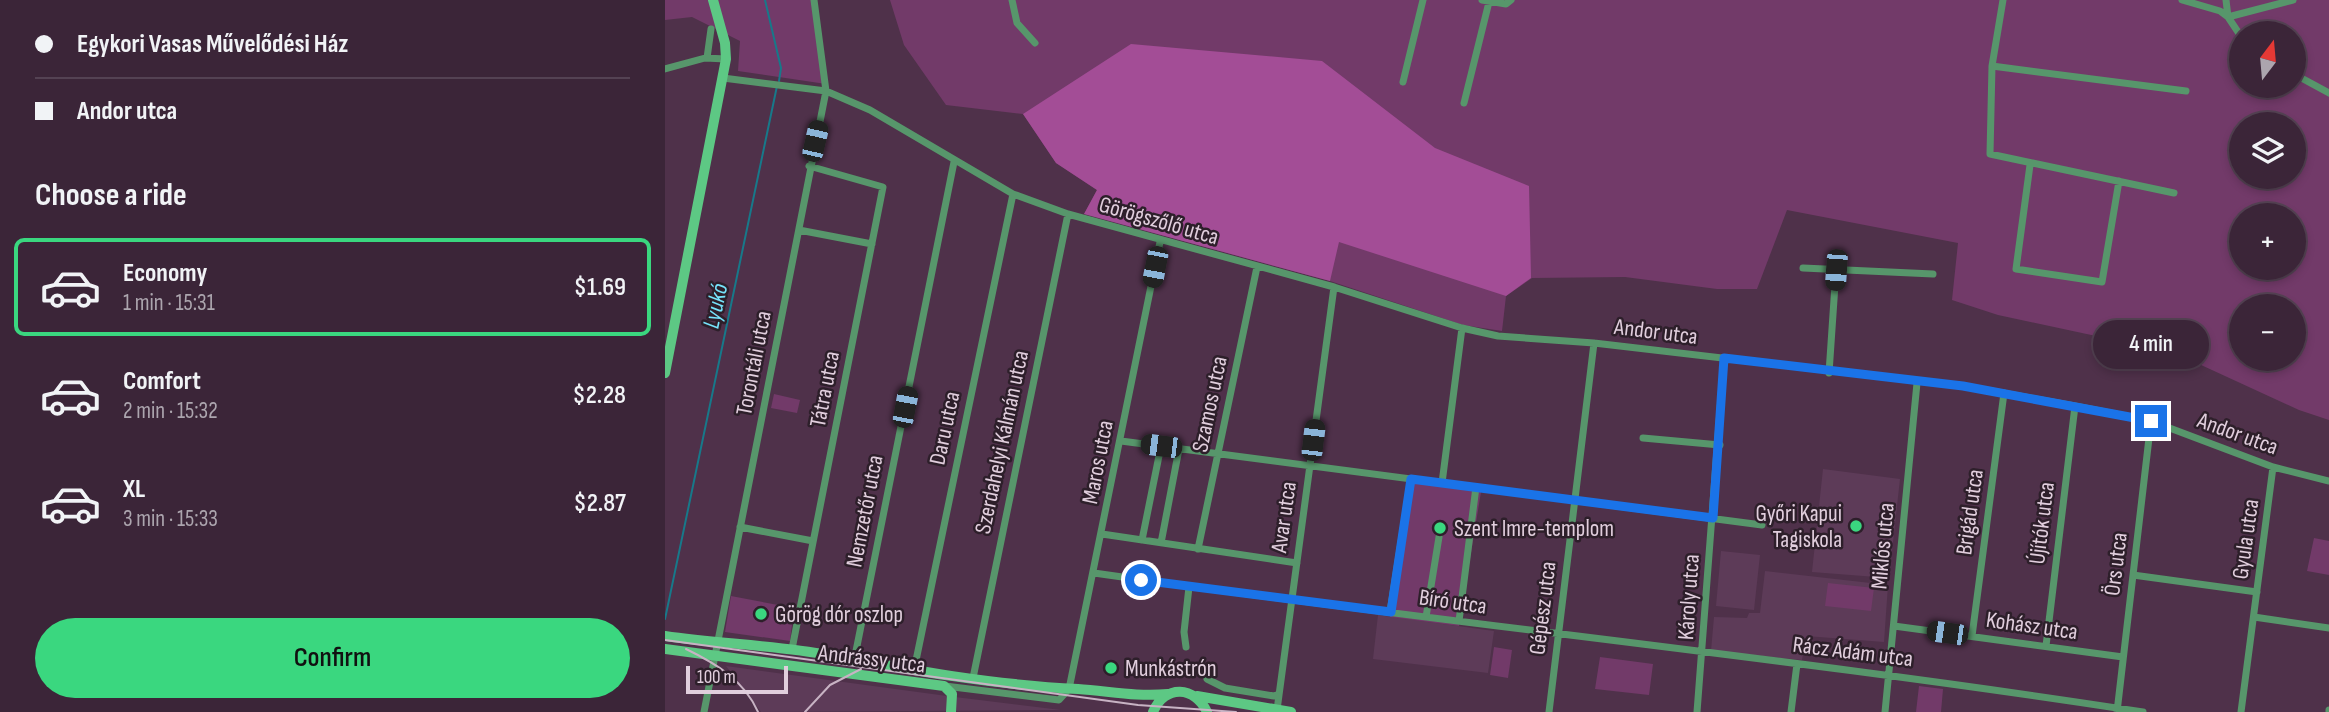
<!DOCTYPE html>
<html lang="en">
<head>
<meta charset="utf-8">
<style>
  body { margin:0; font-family:"Sofia Sans Condensed",sans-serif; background:#422d40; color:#f1f3f6; height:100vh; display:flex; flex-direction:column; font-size:26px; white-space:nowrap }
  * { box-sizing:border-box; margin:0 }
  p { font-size:23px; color:#aca5ae }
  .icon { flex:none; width:38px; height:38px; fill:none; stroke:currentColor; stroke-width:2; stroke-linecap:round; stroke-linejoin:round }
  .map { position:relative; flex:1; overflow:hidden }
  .panel { display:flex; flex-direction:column; background:#3b2538; width:665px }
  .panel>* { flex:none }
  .hud { display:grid; align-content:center; height:154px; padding:0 35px; background:#3b2538 }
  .needle { width:46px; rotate:16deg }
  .fabs { position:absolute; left:1564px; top:21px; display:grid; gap:14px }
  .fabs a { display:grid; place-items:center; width:77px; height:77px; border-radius:50%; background:#3b2538; box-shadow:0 4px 10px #0003,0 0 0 2px #544253; font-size:35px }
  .scale { position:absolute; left:21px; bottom:18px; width:102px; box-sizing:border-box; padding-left:7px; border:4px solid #e1cedd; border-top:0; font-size:19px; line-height:24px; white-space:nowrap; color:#e1cedd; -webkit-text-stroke:5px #2d1f2a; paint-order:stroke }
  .end { position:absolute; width:32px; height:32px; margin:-16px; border:9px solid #1a73e8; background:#fff; box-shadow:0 0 0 4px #fff }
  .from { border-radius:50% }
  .bubble { position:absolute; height:49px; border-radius:24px; background:#3b2538; box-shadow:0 4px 10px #0003,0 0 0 2px #544253; font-size:23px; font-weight:600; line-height:49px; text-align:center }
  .car { position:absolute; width:21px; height:42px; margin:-21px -10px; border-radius:9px; box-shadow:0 0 5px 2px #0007; background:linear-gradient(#222 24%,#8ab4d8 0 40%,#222 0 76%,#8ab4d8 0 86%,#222 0) }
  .hud b { display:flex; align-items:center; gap:24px; height:66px; font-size:26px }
  .hud b+b { border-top:2px solid #544253 }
  .hud i { width:18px; height:18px; background:#f1f3f6 }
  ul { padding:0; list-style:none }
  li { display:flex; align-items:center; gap:21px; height:98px; margin:0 14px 10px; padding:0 21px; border:4px solid transparent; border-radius:10px }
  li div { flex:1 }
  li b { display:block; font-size:26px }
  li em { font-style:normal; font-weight:600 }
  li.selected { border-color:#3ad77f }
  li>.icon { width:63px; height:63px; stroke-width:1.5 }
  h2 { padding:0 35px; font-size:32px; line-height:84px }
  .action { display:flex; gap:14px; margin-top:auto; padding:14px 35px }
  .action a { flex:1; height:80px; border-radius:42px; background:#3ad77f; color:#111; font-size:28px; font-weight:600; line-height:80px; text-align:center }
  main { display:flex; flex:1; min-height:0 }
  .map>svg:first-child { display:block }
</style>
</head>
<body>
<main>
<section class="panel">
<div class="hud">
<b><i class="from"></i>Egykori Vasas Művelődési Ház</b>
<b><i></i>Andor utca</b>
</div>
<h2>Choose a ride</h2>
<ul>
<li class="selected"><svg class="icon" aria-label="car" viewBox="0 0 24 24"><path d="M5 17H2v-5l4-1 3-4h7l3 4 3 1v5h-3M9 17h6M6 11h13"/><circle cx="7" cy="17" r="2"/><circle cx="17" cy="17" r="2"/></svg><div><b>Economy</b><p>1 min · 15:31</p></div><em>$1.69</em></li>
<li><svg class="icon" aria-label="car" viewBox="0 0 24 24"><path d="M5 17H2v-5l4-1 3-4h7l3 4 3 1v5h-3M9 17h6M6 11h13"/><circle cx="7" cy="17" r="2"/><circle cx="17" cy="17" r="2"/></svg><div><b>Comfort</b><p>2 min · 15:32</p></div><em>$2.28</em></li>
<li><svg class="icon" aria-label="car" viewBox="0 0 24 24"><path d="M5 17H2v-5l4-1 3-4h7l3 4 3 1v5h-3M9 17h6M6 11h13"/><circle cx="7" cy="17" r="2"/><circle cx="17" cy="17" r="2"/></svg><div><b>XL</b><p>3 min · 15:33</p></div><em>$2.87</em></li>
</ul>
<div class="action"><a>Confirm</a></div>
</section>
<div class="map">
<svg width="1664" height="712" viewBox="0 0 1664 712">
  <rect width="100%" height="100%" fill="#4f314a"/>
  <!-- built -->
  <path fill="#5d3b58" d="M 1158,469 L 1235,479 L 1224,578 L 1147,572 Z
    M 1056,551 L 1095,555 L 1089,610 L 1051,606 Z
    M 1100,571 L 1223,585 L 1219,642 L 1141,636 L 1137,660 L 1046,651 L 1049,617 L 1082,618 L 1084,613 L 1095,613 Z
    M 713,615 L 829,631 L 823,673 L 708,659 Z
    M 61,666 L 282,696 L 396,710 L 96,712 Z"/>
  <!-- green -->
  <path fill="#723a69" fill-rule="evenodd" d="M 0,0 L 149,0 L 161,84 L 73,71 L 75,41 L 27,17 L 0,20 Z
    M 225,0 L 1664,0 L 1664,420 L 1634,410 L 1510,353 L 1333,315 L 1287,300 L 1293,243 L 1122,210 L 1092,289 L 1052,289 L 960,277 L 867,278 L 841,296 L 837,331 L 798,325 L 665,281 L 419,214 L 432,190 L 391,163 L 358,114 L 281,105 L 239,45 ZM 1577,33 L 1629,33 L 1629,86 L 1577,86 ZM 1577,124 L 1629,124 L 1629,177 L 1577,177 ZM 1577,215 L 1629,215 L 1629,268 L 1577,268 ZM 1577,306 L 1629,306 L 1629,359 L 1577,359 Z
    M 109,394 L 135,400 L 132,413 L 106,408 Z
    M 748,482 L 816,492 L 794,626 L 725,617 Z
    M 1649,538 L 1664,541 L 1664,575 L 1642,571 Z
    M 1163,583 L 1209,588 L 1206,611 L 1160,606 Z
    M 66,596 L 129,608 L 125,641 L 60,632 Z
    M 829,647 L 847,650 L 843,678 L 825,675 Z
    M 935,657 L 988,664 L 984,695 L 930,689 Z
    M 1254,686 L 1278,689 L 1276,712 L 1251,712 Z"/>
  <!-- forest -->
  <path fill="#a34d96" d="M 466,44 L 657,61 L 770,148 L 864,186 L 866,278 L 841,296 L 674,242 L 665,281 L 419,214 L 432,190 L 391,163 L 358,114 Z"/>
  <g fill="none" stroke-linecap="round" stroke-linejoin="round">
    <!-- stream -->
    <path stroke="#17798a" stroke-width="2" d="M 100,0 L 116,68 L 114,81
      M 0,619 L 112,86"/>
    <!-- street -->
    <path stroke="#57966b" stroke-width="7" d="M 347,0 L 352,23 L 370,43
      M 817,0 L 841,4 L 846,0
      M 1338,0 L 1327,66 L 1325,154 L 1509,193
      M 1517,0 L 1555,11 L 1563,17 L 1628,0
      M 1561,0 L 1563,17 L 1577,38
      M 42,58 L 46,29
      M 1327,66 L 1521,91
      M 0,69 L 40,58 L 61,59
      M 1629,74 L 1664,93
      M 58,78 L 161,91 L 205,110 L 348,194 L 403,214 L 669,287 L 797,328 L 833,336 L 929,343 L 1298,386 L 1410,406 L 1486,421 L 1608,467 L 1664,481
      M 738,82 L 758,0
      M 799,103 L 824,2
      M 1365,165 L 1351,269 L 1437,282 L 1454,181
      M 134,230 L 207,244
      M 1138,268 L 1268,274
      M 1164,373 L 1171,270
      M 978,438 L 1055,445
      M 456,441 L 1097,525
      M 777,483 L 797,328
      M 75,527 L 148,541
      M 437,534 L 632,563
      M 477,540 L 496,446
      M 496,543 L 514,449
      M 533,549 L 592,267
      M 429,573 C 778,623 1129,658 1478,712
      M 1468,575 L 1592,592
      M 725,612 L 746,479
      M 761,617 L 774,537
      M 1589,617 L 1664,628
      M 794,621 L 811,487
      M 1229,626 L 1458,657
      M 1307,636 L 1339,393
      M 1381,646 L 1410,406
      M 521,647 L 519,632 L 524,587
      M 127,649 L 218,187 L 144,166
      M 189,661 L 289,162
      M 249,670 L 348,194
      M 308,678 L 403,214
      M 542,679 L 560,688 L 609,696 L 614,694
      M 280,686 L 394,700 L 404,689 L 495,242
      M 612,710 L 669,287
      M 39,712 L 161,91 L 149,0
      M 884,712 L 929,343
      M 1032,712 L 1059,358
      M 1126,712 L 1132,664
      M 1220,712 L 1252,383
      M 1452,712 L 1486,421
      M 1576,712 L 1608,467
      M 1664,712 L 1664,710"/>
    <!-- secondary -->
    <path stroke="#5dc884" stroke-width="10" d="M 0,373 L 61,59 L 60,43 L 48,0
      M 0,636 C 55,644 110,645 164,655 C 246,670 329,685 413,689 C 444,691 471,697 503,694
      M 0,649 L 279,686 L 287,694 L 286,712
      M 532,696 L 626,712
      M 488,712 C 500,684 530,686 542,712"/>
    <!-- tram -->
    <path stroke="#c8b3c4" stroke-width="2" d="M 0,640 L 473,705 L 571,712
      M 21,649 C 50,663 79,680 93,712
      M 140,712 L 165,685 L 196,669"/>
  </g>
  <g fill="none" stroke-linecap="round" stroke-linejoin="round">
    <!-- route -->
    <path stroke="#1a73e8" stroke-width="9" d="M 476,580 L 726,612 L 746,479 L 1048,518 L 1059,358 L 1298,386 L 1486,421"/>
  </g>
  <!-- markers -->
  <g fill="#3ad77f" stroke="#2d1f2a" stroke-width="2.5">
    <circle cx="1191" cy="526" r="7"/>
    <circle cx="775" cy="528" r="7"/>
    <circle cx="96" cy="614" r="7"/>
    <circle cx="446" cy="668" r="7"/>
  </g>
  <g text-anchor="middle" stroke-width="5" stroke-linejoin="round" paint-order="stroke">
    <!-- street labels -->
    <g font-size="23" fill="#e1cedd" stroke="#2d1f2a">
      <text transform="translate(494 220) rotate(16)" y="8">Görögszőlő utca</text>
      <text transform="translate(991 331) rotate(7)" y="8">Andor utca</text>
      <text transform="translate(88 363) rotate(-79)" y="8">Torontáli utca</text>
      <text transform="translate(159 389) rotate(-79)" y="8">Tátra utca</text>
      <text transform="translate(544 404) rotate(-78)" y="8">Szamos utca</text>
      <text transform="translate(279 428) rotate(-78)" y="8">Daru utca</text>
      <text transform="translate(1573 433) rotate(20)" y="8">Andor utca</text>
      <text transform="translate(336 442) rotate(-78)" y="8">Szerdahelyi Kálmán utca</text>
      <text transform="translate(432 462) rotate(-79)" y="8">Maros utca</text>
      <text transform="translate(199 511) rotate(-79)" y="8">Nemzetőr utca</text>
      <text transform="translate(1304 512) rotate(-82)" y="8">Brigád utca</text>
      <text transform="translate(618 517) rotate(-82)" y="8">Avar utca</text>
      <text transform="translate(1376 523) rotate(-83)" y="8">Újítók utca</text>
      <text transform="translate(1580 539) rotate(-82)" y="8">Gyula utca</text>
      <text transform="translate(1217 546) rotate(-85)" y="8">Miklós utca</text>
      <text transform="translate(1450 564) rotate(-83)" y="8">Örs utca</text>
      <text transform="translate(1023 597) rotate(-86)" y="8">Károly utca</text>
      <text transform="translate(788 601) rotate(8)" y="8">Bíró utca</text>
      <text transform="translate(877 608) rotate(-83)" y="8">Gépész utca</text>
      <text transform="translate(1367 625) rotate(8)" y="8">Kohász utca</text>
      <text transform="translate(1188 651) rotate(7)" y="8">Rácz Ádám utca</text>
      <text transform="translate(207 658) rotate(7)" y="8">Andrássy utca</text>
    </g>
    <!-- poi labels -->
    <g font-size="23" fill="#e1cedd" stroke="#2d1f2a" text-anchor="start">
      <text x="1177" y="521" text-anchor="end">Győri Kapui<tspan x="1177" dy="26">Tagiskola</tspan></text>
      <text x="789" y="536">Szent Imre-templom</text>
      <text x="110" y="622">Görög dór oszlop</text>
      <text x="460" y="676">Munkástrón</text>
    </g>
    <!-- water labels -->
    <g font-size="24" font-style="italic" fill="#77e4fc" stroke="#2d1f2a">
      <text transform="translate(50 306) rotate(-78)" y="8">Lyukó</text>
    </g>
  </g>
</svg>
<div class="fabs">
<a><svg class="needle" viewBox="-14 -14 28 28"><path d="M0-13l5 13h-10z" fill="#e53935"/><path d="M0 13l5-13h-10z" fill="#aca5ae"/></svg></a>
<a><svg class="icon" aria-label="layers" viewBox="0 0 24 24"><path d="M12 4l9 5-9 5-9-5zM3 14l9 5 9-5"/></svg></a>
<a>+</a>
<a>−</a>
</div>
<div class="scale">100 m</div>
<i class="end from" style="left:476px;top:580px"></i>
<i class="end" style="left:1486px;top:421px"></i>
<div class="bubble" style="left:1428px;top:320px;width:116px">4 min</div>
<i class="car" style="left:150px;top:141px;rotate:13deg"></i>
<i class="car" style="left:490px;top:267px;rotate:191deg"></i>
<i class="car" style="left:1171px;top:270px;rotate:184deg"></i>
<i class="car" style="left:240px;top:407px;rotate:11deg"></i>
<i class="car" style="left:648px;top:440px;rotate:7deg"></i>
<i class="car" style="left:496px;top:446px;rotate:277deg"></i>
<i class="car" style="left:1282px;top:633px;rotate:278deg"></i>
</div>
</main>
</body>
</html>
